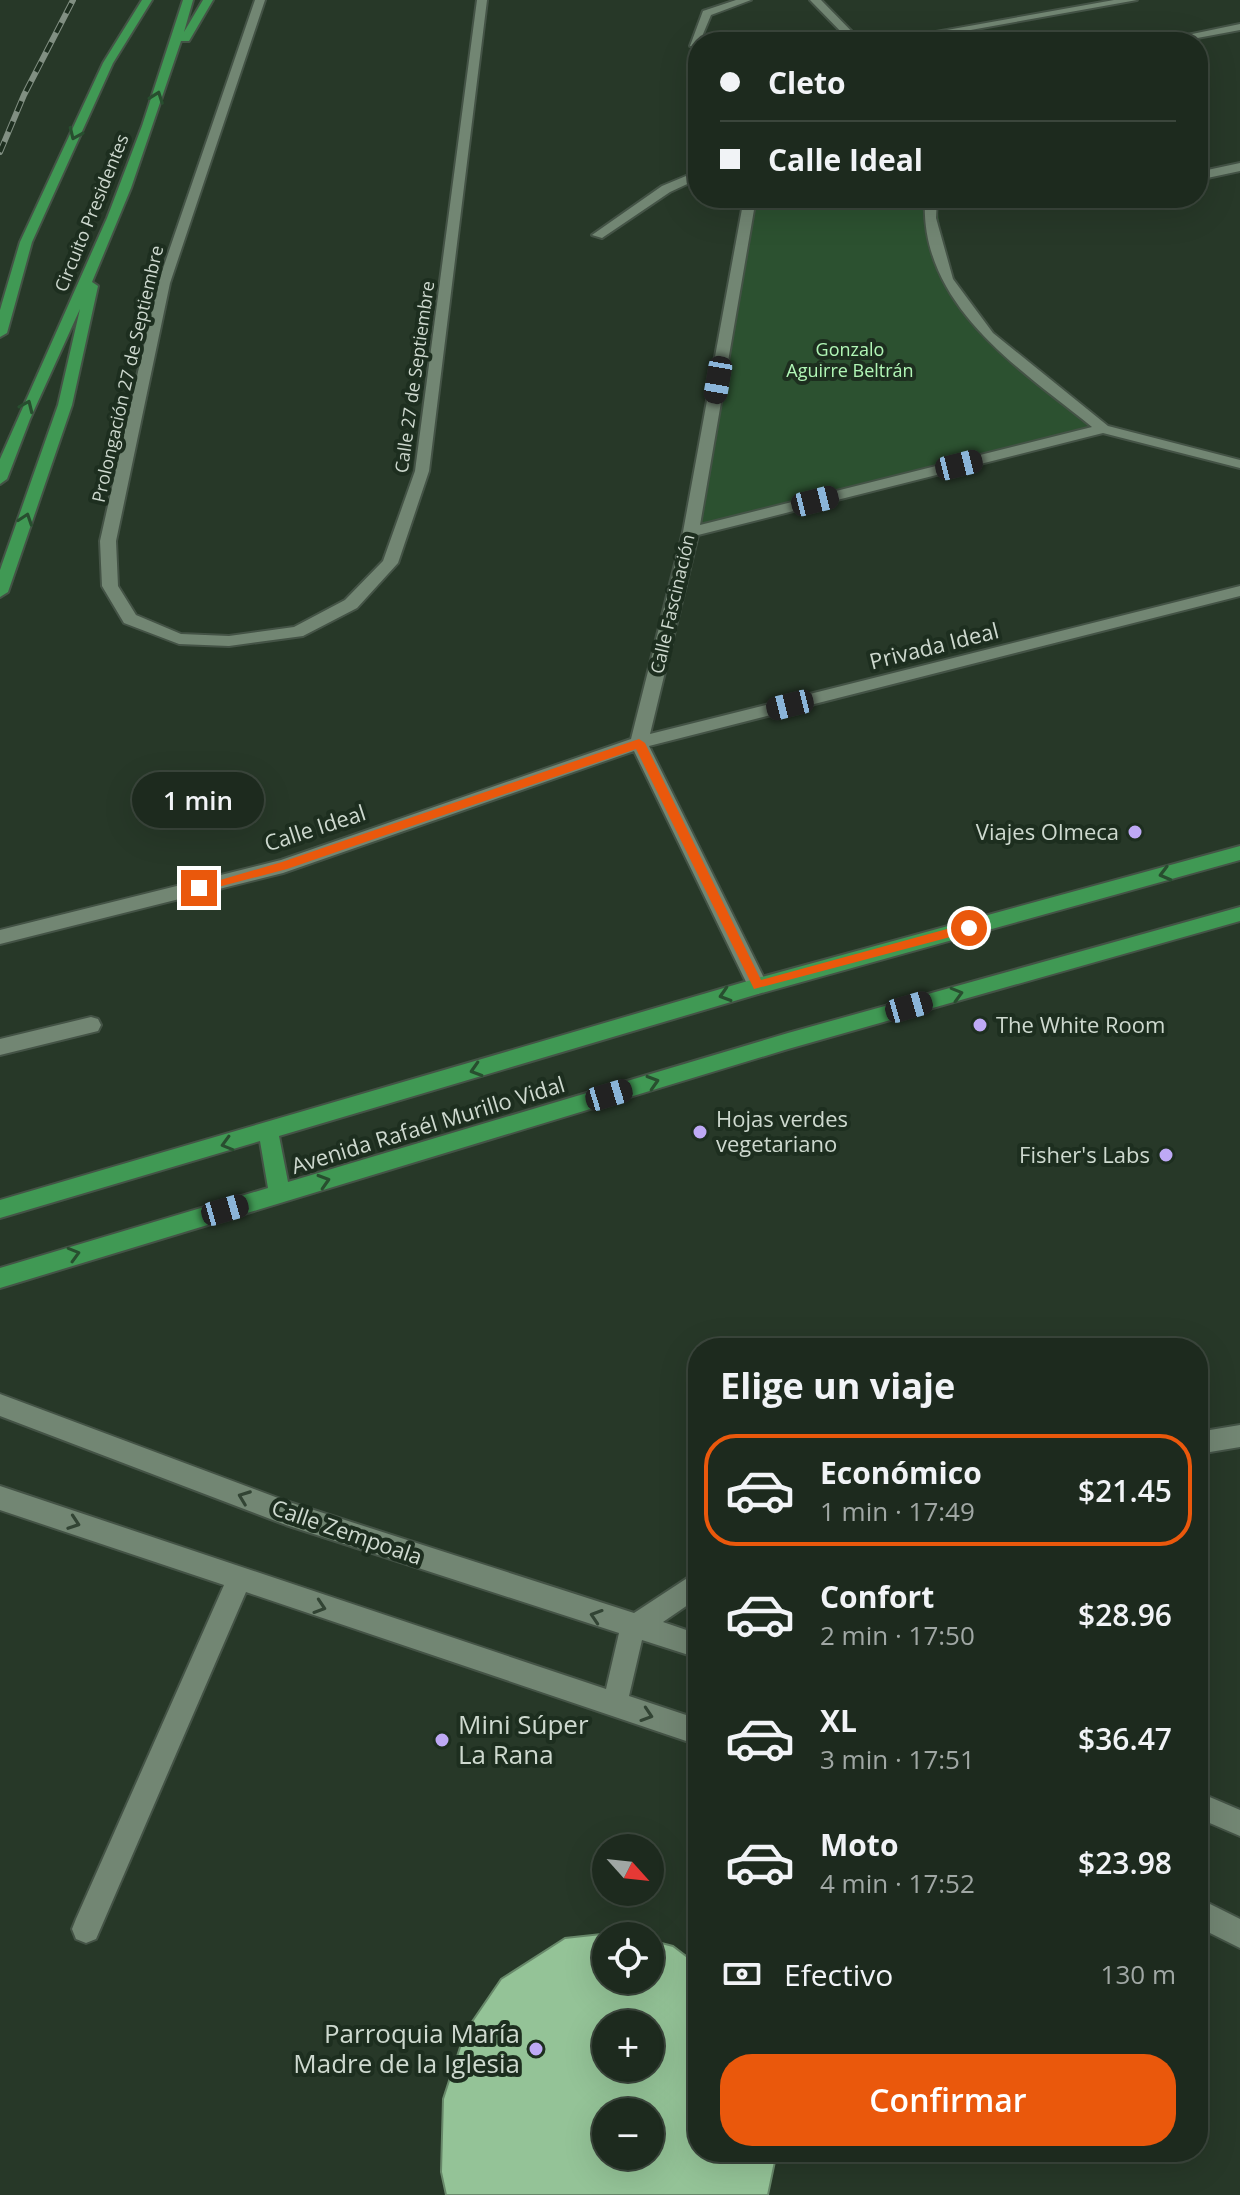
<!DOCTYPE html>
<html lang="es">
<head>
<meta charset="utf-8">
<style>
  body { margin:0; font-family:"Open Sans",sans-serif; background:#253227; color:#f1f3f6; height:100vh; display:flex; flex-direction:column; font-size:30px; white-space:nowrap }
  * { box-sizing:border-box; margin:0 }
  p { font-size:26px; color:#a0a7a4 }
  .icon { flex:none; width:44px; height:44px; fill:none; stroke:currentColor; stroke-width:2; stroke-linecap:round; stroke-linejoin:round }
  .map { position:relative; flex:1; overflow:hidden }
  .sheet { position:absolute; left:688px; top:1338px; width:520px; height:824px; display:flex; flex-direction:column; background:#1d2a1e; border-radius:32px; box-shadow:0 8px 32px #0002,0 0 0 2px #3b463c }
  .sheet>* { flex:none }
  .top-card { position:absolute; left:688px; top:32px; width:520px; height:176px; border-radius:32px; box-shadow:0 8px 32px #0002,0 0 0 2px #3b463c; display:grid; align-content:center; height:176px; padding:0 32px; background:#1d2a1e }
  .needle { width:52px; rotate:117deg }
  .tools { position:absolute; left:592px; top:1834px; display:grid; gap:16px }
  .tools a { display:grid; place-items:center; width:72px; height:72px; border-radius:50%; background:#1d2a1e; box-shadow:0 8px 32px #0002,0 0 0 2px #3b463c; font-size:40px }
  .end { position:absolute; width:36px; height:36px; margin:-18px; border:10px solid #ea580c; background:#fff; box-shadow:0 0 0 4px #fff }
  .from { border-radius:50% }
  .bubble { position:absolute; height:56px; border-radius:28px; background:#1d2a1e; box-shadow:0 8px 32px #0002,0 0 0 2px #3b463c; font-size:26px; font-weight:600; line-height:56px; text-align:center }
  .car { position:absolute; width:24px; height:48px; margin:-24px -12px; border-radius:10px; box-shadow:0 0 6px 2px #0007; background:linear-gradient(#222 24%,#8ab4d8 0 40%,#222 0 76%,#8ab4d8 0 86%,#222 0) }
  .top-card b { display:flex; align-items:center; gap:28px; height:76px; font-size:30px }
  .top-card b+b { border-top:2px solid #3b463c }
  .top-card i { width:20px; height:20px; background:#f1f3f6 }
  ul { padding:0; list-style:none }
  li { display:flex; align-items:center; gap:24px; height:112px; margin:0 16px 12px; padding:0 16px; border:4px solid transparent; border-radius:32px }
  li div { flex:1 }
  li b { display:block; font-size:30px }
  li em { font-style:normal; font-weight:600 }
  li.active { border-color:#ea580c }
  li>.icon { width:72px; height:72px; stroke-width:1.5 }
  h2 { padding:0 32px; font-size:36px; line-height:96px }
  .pay { display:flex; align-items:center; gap:20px; height:88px; padding:0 32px; font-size:30px }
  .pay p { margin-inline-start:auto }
  .button { display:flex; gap:16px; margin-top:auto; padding:16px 32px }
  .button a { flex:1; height:92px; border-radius:32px; background:#ea580c; color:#fff; font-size:32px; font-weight:600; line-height:92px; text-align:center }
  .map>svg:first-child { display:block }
</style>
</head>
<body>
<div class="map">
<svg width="1240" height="2195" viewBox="0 0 1240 2195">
  <rect width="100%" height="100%" fill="#273828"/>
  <!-- green -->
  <path fill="#2c5130" d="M 750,198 L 936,198 L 947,278 L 988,336 L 1103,429 L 691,532 Z"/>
  <!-- building -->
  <path fill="#94c397" stroke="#68886a" stroke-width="2" fill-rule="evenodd" d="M 620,1932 L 636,1936 L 606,1936 L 606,1980 L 650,1980 L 650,1940 L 673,1946 L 698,1965 L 698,2152 L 777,2152 L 768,2195 L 446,2195 L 441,2172 L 443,2099 L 465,2032 L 501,1979 L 565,1938 ZM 606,2024 L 650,2024 L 650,2068 L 606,2068 ZM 606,2112 L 650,2112 L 650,2156 L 606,2156 Z"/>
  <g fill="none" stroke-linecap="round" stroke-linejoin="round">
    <defs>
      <path id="minor" d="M 255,0 L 265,0 L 170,283 L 116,541 L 118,586 L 136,615 L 181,634 L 229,636 L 294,627 L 345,600 L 383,561 L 415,471 L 477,0 L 487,0 L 429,471 L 398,563 L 357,608 L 303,636 L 229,646 L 179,644 L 124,623 L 102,586 L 100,541 L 158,283 Z
        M 736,0 L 751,0 L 711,15 L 698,46 L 690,46 L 703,11 Z
        M 810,0 L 821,0 L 862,42 L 851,42 Z
        M 1114,0 L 1137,0 L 904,42 L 880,42 Z
        M 1240,24 L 1240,30 L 1176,42 L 1154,42 Z
        M 1240,163 L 1240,171 L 1198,180 L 1198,172 Z
        M 698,171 L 698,179 L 670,192 L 602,238 L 592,235 L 662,186 Z
        M 744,198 L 756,198 L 700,525 L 1092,427 C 1019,368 919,305 925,198 L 937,198 L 936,218 L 953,279 L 993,333 L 1108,426 L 1240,460 L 1240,468 L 1103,433 L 698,535 L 650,734 L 1240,586 L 1240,596 L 649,746 L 768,986 L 758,994 L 748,986 L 634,751 L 283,873 L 0,944 L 0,930 L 281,860 L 631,739 L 683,532 Z
        M 91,1017 L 98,1019 L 101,1025 L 98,1031 L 0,1055 L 0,1039 Z
        M 0,1394 L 286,1501 L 634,1613 L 698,1571 L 698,1598 L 663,1622 L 698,1634 L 698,1658 L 642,1640 L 629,1696 L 698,1719 L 698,1745 L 246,1592 L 96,1939 L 86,1943 L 76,1939 L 72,1929 L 76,1919 L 224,1585 L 0,1510 L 0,1486 L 606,1689 L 619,1633 L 286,1525 L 0,1416 Z
        M 1240,1425 L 1240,1447 L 1198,1454 L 1198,1432 Z
        M 1198,1792 L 1240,1810 L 1240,1836 L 1198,1818 Z
        M 1198,1898 L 1240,1919 L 1240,1948 L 1198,1927 Z"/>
      <path id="major" d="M 142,0 L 152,0 L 113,63 L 32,242 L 7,333 L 0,337 L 0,310 L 20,242 L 103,63 Z
        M 183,0 L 193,0 L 184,32 L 203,0 L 213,0 L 189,41 L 181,41 L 131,188 L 92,282 L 98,286 L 72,405 L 8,592 L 0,597 L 0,570 L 58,405 L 80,309 L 30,419 L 7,479 L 0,484 L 0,459 L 107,218 L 142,126 Z
        M 1240,846 L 1240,860 L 758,994 L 279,1136 L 288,1182 L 788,1033 L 1240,907 L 1240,921 L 788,1049 L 0,1288 L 0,1268 L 268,1188 L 260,1141 L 0,1218 L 0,1200 L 758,978 Z"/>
    </defs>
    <!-- minor casing -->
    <use href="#minor" stroke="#445346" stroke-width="4"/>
    <!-- major casing -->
    <use href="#major" stroke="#445346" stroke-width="4"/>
    <!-- minor -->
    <use href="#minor" fill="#728673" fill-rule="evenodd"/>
    <!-- major -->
    <use href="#major" fill="#409954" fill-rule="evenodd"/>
    <defs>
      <path id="rail" d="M 0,152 L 24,95 L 73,0"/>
    </defs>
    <!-- rail casing -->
    <use href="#rail" stroke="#818f82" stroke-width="6"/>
    <!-- rail -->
    <use href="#rail" stroke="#1d2e1f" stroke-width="4" stroke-dasharray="11" stroke-linecap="butt"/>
  </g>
  <!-- one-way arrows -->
  <defs><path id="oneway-chevron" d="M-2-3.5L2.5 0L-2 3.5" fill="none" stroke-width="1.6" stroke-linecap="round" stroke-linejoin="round" transform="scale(2)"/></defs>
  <g stroke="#284e2f">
    <use href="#oneway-chevron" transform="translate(157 97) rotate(-70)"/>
    <use href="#oneway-chevron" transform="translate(75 134) rotate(114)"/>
    <use href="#oneway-chevron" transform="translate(27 406) rotate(-66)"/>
    <use href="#oneway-chevron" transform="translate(26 519) rotate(-71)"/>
    <use href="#oneway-chevron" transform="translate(1165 874) rotate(165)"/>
    <use href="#oneway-chevron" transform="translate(957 994) rotate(-16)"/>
    <use href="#oneway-chevron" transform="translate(725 995) rotate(163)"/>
    <use href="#oneway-chevron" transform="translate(476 1070) rotate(163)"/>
    <use href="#oneway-chevron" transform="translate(653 1082) rotate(-17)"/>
    <use href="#oneway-chevron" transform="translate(227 1144) rotate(164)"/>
    <use href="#oneway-chevron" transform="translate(324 1181) rotate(-17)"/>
    <use href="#oneway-chevron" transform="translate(74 1254) rotate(-16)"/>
  </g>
  <g stroke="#324434">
    <use href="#oneway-chevron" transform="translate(244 1497) rotate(-159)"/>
    <use href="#oneway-chevron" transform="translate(74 1523) rotate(19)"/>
    <use href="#oneway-chevron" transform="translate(320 1607) rotate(18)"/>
    <use href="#oneway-chevron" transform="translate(596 1616) rotate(-162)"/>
    <use href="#oneway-chevron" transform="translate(647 1715) rotate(18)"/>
  </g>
  <!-- route -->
  <path fill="#ea580c" d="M 639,739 L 645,743 L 761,980 L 969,923 L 975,928 L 973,931 L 754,989 L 636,749 L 287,869 L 199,892 L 193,888 L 282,862 Z"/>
  <!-- markers -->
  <g fill="#bea9f5" stroke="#1d2e1f" stroke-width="3">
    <circle cx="1135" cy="832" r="8"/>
    <circle cx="980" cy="1025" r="8"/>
    <circle cx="700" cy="1132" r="8"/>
    <circle cx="1166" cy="1155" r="8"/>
    <circle cx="442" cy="1740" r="8"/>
    <circle cx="536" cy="2049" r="8"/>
  </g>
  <g text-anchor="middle" stroke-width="8" stroke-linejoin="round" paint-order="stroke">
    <!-- far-street labels -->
    <g font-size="18" fill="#ced9cf" stroke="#1d2e1f">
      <text transform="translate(92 213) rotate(-68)" y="6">Circuito Presidentes</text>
      <text transform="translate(128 374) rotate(-77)" y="6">Prolongación 27 de Septiembre</text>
      <text transform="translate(415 377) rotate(-82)" y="6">Calle 27 de Septiembre</text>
      <text transform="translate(673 604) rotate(-77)" y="6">Calle Fascinación</text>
    </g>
    <!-- far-park labels -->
    <g font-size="18" fill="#b1f6b6" stroke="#1d2e1f">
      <text x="850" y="356">Gonzalo<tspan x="850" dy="21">Aguirre Beltrán</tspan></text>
    </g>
    <!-- street labels -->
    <g font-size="22" fill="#ced9cf" stroke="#1d2e1f">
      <text transform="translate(934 646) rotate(-14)" y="8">Privada Ideal</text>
      <text transform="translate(315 828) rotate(-18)" y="8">Calle Ideal</text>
      <text transform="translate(428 1125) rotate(-17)" y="8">Avenida Rafaél Murillo Vidal</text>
      <text transform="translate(347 1532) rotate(19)" y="8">Calle Zempoala</text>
    </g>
    <!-- poi labels -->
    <g font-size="22" fill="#ced9cf" stroke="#1d2e1f" text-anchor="end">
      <text x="1119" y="840">Viajes Olmeca</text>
      <text x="996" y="1033" text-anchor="start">The White Room</text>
      <text x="716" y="1127" text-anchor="start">Hojas verdes<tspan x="716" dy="25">vegetariano</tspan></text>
      <text x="1150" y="1163">Fisher's Labs</text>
    </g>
    <!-- near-poi labels -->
    <g font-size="26" fill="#ced9cf" stroke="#1d2e1f" text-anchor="start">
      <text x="458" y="1734">Mini Súper<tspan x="458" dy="30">La Rana</tspan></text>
      <text x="520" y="2043" text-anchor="end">Parroquia María<tspan x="520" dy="30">Madre de la Iglesia</tspan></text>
    </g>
  </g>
</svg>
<div class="tools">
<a><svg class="needle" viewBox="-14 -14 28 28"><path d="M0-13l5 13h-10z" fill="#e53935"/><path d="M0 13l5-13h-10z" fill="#a0a7a4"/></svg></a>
<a><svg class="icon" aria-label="locate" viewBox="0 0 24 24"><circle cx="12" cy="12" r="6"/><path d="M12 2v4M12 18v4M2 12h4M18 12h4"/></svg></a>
<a>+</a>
<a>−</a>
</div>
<i class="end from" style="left:969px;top:928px"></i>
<i class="end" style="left:199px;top:888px"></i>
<div class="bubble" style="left:132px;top:772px;width:132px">1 min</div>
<i class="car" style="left:718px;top:380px;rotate:190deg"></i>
<i class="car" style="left:959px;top:465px;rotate:76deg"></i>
<i class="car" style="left:815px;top:501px;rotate:76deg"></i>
<i class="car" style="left:790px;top:705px;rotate:256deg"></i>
<i class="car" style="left:909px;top:1007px;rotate:74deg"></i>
<i class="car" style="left:609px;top:1095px;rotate:73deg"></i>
<i class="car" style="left:225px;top:1210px;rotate:74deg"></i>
<div class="top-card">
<b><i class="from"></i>Cleto</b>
<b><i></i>Calle Ideal</b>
</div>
<section class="sheet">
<h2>Elige un viaje</h2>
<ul>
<li class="active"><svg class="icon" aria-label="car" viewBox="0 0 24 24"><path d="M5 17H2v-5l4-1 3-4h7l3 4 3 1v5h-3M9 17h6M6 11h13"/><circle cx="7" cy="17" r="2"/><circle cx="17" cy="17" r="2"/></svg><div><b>Económico</b><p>1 min · 17:49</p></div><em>$21.45</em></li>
<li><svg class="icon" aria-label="car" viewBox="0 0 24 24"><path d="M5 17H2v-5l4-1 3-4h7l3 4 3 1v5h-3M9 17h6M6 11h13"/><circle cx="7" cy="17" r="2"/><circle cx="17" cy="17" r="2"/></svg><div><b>Confort</b><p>2 min · 17:50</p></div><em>$28.96</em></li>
<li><svg class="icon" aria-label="car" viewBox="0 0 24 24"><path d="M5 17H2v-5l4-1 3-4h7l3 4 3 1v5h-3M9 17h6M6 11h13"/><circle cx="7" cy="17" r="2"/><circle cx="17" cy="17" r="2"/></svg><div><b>XL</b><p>3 min · 17:51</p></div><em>$36.47</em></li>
<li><svg class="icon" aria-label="car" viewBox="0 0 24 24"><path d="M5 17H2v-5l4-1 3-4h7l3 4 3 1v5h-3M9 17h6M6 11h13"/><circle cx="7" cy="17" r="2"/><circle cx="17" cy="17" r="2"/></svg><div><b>Moto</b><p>4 min · 17:52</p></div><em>$23.98</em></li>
</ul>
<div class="pay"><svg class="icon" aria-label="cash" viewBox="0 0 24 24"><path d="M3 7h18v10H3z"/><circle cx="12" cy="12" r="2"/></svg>Efectivo<p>130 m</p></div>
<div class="button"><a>Confirmar</a></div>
</section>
</div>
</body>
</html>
